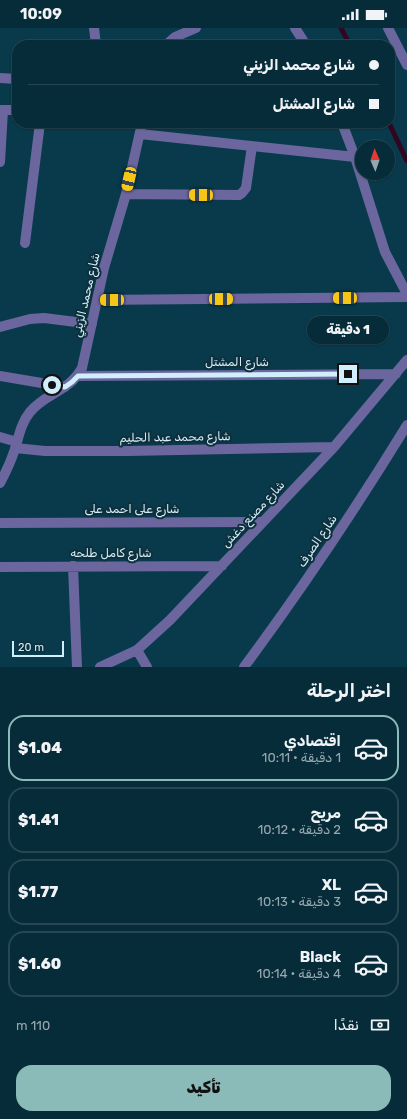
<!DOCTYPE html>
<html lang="ar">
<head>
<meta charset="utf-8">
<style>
  body { margin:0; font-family:Rubik,Cairo,sans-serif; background:#143844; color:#f1f3f6; direction:rtl; height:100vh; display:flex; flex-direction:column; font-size:15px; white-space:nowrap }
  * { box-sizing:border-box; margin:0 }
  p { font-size:13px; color:#98a7ae }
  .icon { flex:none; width:22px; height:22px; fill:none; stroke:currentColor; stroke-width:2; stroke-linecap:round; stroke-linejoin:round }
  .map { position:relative; height:639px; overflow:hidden; direction:ltr }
  .drawer { display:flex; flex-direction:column; background:#062c39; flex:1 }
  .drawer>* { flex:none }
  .guide { position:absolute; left:12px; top:12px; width:383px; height:88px; border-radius:16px; box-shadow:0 1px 3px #0004,0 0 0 1px #274853; direction:rtl; display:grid; align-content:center; height:88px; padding:0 16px; background:#062c39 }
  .needle { width:26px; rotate:358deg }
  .tools { position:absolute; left:355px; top:112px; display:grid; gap:8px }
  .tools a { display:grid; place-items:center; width:40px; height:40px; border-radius:50%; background:#062c39; box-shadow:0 1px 3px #0004,0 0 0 1px #274853; font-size:20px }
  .scale { position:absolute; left:12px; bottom:10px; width:52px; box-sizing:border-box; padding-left:4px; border:2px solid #d0eefc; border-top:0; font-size:11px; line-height:14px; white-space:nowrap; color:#d0eefc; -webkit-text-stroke:3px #0f2f3b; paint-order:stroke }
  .end { position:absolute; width:18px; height:18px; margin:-9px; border:5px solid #d0eefc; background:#111; box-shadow:0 0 0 2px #111 }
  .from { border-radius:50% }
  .bubble { position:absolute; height:28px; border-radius:14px; background:#062c39; box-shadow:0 1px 3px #0004,0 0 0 1px #274853; font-size:13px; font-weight:800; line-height:28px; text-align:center; direction:rtl }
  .car { position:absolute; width:12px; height:24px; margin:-12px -6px; border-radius:5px; box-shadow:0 0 3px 1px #0007; background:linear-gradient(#f5c518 24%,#345 0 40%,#f5c518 0 76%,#345 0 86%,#f5c518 0) }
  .guide b { display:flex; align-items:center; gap:14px; height:38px; font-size:15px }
  .guide b+b { border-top:1px solid #274853 }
  .guide i { width:10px; height:10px; background:#f1f3f6 }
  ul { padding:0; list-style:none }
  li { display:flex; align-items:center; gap:12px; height:66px; margin:0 8px 6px; padding:0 8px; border:2px solid #274853; border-radius:16px }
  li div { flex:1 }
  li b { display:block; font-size:15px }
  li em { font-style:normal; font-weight:800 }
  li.active { border-color:#8bbbb9 }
  li>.icon { width:36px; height:36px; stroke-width:1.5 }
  h2 { padding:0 16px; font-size:18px; line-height:48px }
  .pay { display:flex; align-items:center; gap:10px; height:44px; padding:0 16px; font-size:15px }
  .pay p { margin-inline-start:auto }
  .action { display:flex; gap:8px; margin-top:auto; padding:8px 16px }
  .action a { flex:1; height:46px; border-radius:16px; background:#8bbbb9; color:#111; font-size:16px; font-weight:800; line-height:46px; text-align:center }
  .status { display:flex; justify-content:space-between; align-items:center; height:28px; padding:0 20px; background:#062c39; direction:ltr }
  .status svg { height:11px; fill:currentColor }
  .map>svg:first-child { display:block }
</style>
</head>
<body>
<div class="status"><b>10:09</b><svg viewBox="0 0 49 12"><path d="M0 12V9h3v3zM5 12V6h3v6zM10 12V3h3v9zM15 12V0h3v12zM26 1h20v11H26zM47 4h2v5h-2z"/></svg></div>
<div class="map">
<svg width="407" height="639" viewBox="0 0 407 639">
  <rect width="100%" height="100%" fill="#083a4c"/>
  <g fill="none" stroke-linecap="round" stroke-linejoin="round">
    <!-- stream -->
    <path stroke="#320621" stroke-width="5" d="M 341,0 L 350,17
      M 389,95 L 407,133"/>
    <!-- lane -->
    <path stroke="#6b669d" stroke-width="8" d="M 175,9 L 178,17"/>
    <!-- street -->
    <path stroke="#6b669d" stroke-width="10" d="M 94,0 L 96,17
      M 295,0 L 306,17
      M 388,0 L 407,37
      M 166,17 L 175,9 L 196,0
      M 0,50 L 17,51
      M 0,82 L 17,82
      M 342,95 L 355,129 L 385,224 L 407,266
      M 140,106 L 355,129
      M 0,134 L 3,82
      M 126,166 L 239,167 L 242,165 L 246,160 L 252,118
      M 25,215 L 40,95
      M 97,272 L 407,269
      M 0,299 L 30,291 L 44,290 L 92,296
      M 0,348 L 65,359
      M 78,348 L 396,346
      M 0,409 L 17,414
      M 15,420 L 45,423 L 128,423 L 334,419
      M 0,455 C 6,444 11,433 15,421 C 19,408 21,395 30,384 C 45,365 69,364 82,340 L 104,240 L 126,166 L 142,95
      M 0,495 L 263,494
      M 73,538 L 77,639
      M 0,539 L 222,538
      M 137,622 L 147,639
      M 100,639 L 137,622 L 170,592 L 334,419 L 407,332
      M 244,639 C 302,561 356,480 407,397"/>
  </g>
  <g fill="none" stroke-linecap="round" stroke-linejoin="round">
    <!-- route -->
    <path stroke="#d0eefc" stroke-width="5" d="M 52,357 L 65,359 L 72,354 L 78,348 L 348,346"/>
  </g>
  <g text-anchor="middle" stroke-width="4" stroke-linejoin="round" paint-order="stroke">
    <!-- street labels -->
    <g font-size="12" fill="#d0eefc" stroke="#0f2f3b">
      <text transform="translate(86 267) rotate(-77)" y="4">شارع محمد الزيني</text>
      <text x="237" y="338">شارع المشتل</text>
      <text transform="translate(175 409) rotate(-1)" y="4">شارع محمد عبد الحليم</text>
      <text x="132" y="485">شارع على احمد على</text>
      <text transform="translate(253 486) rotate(-47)" y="4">شارع مصنع دغش</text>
      <text transform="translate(317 513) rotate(-56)" y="4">شارع الصرف</text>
      <text x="111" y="529">شارع كامل طلحه</text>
    </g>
  </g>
</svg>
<div class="tools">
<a><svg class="needle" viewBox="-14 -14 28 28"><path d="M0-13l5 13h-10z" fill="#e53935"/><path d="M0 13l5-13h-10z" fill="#98a7ae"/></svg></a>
</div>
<div class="scale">20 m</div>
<i class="end from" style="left:52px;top:357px"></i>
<i class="end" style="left:348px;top:346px"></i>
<div class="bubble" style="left:307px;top:288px;width:82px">1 دقيقة</div>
<i class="car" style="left:129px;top:151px;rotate:193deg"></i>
<i class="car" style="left:201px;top:167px;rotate:271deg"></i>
<i class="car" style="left:345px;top:270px;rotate:270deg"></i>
<i class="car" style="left:221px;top:271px;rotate:90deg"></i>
<i class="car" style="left:112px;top:272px;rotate:270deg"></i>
<div class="guide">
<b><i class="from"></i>شارع محمد الزيني</b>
<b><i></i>شارع المشتل</b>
</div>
</div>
<section class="drawer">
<h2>اختر الرحلة</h2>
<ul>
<li class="active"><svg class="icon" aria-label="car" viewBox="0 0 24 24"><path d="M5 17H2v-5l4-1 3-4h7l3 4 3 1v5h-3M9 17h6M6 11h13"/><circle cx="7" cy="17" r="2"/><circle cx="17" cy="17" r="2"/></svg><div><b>اقتصادي</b><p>1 دقيقة · 10:11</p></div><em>$1.04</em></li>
<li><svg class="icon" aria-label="car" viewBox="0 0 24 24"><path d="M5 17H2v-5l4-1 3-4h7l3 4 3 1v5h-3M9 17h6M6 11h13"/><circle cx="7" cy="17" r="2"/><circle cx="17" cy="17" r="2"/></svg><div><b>مريح</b><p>2 دقيقة · 10:12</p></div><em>$1.41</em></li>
<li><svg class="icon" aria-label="car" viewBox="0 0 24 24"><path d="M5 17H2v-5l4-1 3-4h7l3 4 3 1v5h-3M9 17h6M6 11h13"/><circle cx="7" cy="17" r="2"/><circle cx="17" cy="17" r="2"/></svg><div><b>XL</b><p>3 دقيقة · 10:13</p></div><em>$1.77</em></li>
<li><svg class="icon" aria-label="car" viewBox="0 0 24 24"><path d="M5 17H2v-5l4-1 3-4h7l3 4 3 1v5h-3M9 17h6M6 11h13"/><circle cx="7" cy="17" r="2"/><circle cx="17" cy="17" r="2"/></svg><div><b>Black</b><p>4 دقيقة · 10:14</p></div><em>$1.60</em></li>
</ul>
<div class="pay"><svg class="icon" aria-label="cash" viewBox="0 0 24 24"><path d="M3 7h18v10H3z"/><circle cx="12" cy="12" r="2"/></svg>نقدًا<p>110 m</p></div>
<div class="action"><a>تأكيد</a></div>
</section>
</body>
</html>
